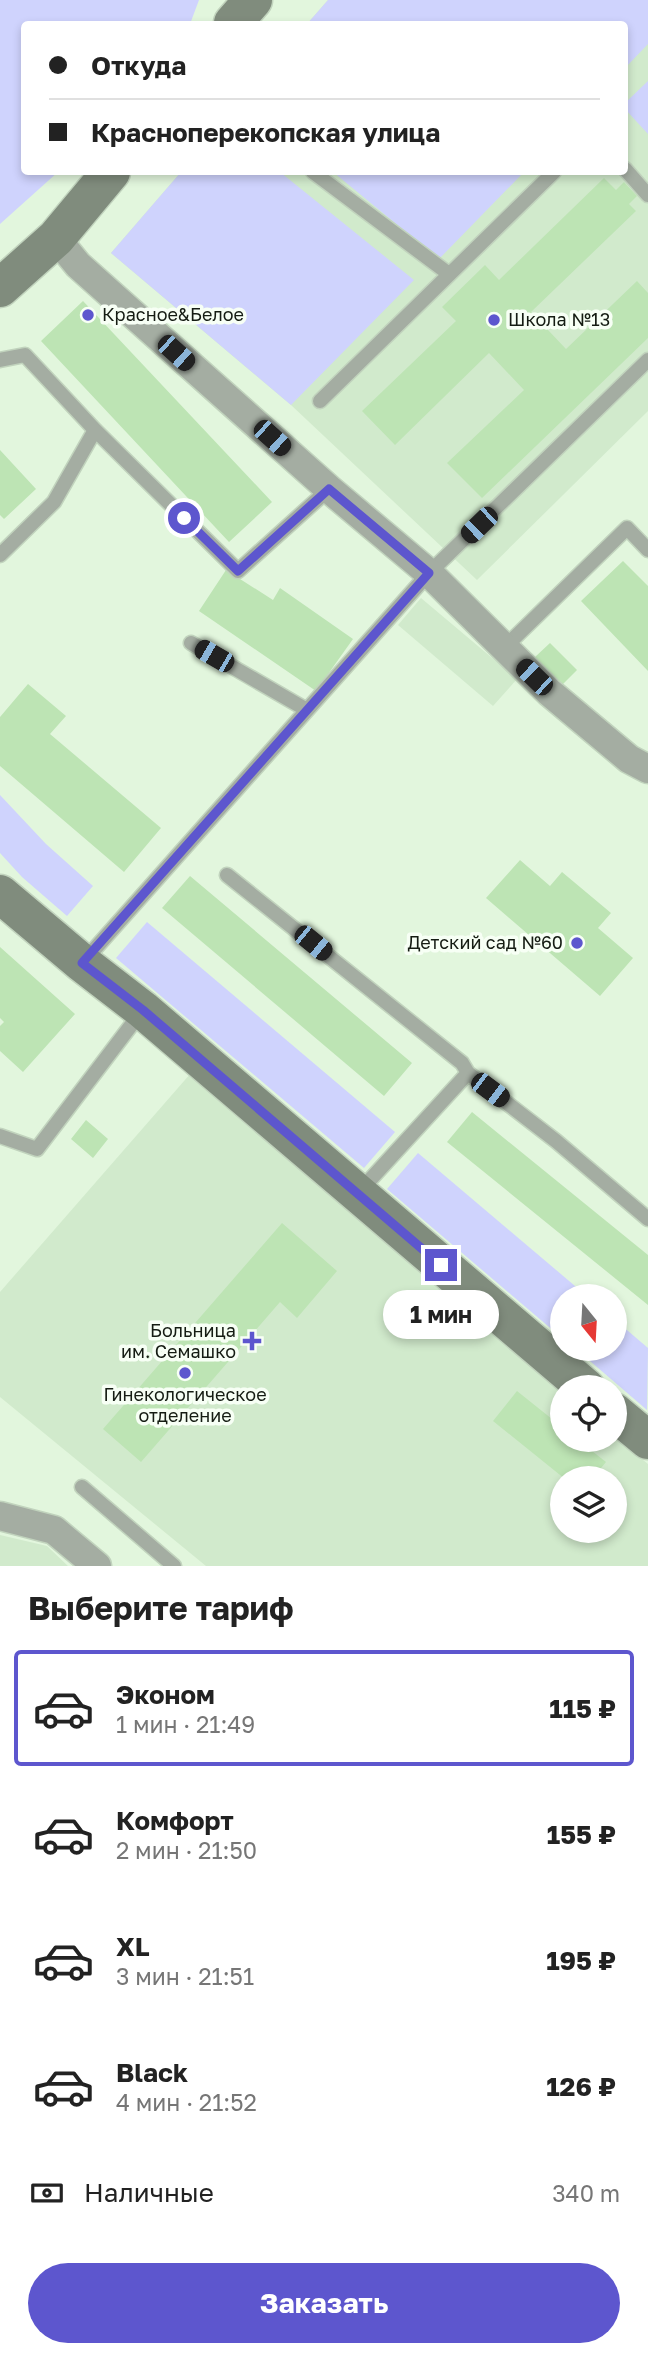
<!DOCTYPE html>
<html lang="ru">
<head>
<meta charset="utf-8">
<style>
  body { margin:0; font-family:"Golos Text",sans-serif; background:#f6f6f6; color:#222; height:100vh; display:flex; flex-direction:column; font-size:26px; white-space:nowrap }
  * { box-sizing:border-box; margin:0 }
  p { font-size:23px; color:#767676 }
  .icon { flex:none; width:38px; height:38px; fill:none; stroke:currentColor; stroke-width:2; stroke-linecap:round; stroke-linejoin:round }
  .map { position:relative; height:1566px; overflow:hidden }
  .details { display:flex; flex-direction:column; background:#fff; flex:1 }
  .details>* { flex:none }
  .guide { position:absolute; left:21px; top:21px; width:607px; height:154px; border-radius:7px; box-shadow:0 4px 10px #0003; display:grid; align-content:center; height:154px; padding:0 28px; background:#fff }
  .needle { width:46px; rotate:162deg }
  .tools { position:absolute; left:550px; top:1284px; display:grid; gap:14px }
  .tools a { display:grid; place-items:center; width:77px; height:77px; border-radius:50%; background:#fff; box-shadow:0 4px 10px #0003; font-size:35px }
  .end { position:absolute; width:32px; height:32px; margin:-16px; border:9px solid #5d56ce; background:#fff; box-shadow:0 0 0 4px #fff }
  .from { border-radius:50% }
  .bubble { position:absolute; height:49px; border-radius:24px; background:#fff; box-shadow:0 4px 10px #0003; font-size:23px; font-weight:700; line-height:49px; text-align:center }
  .car { position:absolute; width:21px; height:42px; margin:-21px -10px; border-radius:9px; box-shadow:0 0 5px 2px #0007; background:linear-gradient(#222 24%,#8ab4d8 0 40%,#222 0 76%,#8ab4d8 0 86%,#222 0) }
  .guide b { display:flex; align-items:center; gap:24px; height:66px; font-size:26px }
  .guide b+b { border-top:2px solid #e0e0e0 }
  .guide i { width:18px; height:18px; background:#222 }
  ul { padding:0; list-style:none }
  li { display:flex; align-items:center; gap:21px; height:116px; margin:0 14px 10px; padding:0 14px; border:4px solid transparent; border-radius:7px }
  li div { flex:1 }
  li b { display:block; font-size:26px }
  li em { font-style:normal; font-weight:700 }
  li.on { border-color:#5d56ce }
  li>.icon { width:63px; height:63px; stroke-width:1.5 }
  h2 { padding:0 28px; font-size:32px; line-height:84px }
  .pay { display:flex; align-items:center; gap:18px; height:77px; padding:0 28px; font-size:26px }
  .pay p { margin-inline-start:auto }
  .primary-button { display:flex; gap:14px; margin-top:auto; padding:14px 28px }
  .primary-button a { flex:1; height:80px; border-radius:42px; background:#5d56ce; color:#fff; font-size:28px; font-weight:700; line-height:80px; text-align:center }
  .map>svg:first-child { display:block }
</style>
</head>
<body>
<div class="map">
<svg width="648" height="1566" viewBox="0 0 648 1566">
  <rect width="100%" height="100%" fill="#e2f6dd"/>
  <!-- built -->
  <path fill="#d1eacc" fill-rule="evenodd" d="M 328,0 L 648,0 L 648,411 L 477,580 L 291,405 L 111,253 L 181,172 L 625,172 L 625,24 L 307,24 Z
    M 421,598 L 517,679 L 493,706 L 398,625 Z
    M 191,1073 L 562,1390 L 562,1440 L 614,1440 L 614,1436 L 648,1464 L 648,1566 L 206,1566 L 0,1397 L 0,1292 ZM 562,1479 L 614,1479 L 614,1531 L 562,1531 Z
    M 0,1535 L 47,1546 L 68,1566 L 0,1566 Z"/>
  <!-- green -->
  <path fill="#cfd3fd" d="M 0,0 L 199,0 L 190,24 L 24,24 L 24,172 L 58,172 L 0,224 Z
    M 328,0 L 648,0 L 648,44 L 625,68 L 625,24 L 307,24 Z
    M 648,81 L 648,134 L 625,109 L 625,103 Z
    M 181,172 L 280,172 L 414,280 L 291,405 L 111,253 Z
    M 333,172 L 524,172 L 439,259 Z
    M 0,795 L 46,844 L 93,886 L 67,916 L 22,877 L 0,853 Z
    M 147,922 L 395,1132 L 364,1168 L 116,958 Z
    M 418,1153 L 588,1297 L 562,1297 L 562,1338 L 387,1189 Z
    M 614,1319 L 648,1348 L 647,1410 L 576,1349 L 614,1349 Z"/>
  <!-- building -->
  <path fill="#bde4b4" d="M 604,178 L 616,190 L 624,182 L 637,196 L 629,204 L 636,211 L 531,312 L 566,349 L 637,281 L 648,293 L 648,338 L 482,498 L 447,463 L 524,390 L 489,353 L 395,445 L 362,411 L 456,321 L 442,307 L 485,265 L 499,280 Z
    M 83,301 L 272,502 L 229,542 L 41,341 Z
    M 0,450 L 36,489 L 4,519 L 0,515 Z
    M 623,561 L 648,586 L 648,671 L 581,601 Z
    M 226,570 L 273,600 L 280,588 L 353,639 L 316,691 L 199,611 Z
    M 550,643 L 577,670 L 562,685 L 535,657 Z
    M 28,684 L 66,716 L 50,734 L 161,828 L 124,872 L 0,766 L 0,717 Z
    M 520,860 L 550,886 L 562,872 L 611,913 L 598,928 L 633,958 L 600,996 L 486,898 Z
    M 190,876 L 412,1063 L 384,1096 L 162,908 Z
    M 0,947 L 75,1014 L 23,1072 L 0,1051 L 0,1026 L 4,1022 L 0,1018 Z
    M 472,1112 L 648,1255 L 648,1305 L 447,1142 Z
    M 86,1120 L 108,1139 L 93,1158 L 71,1139 Z
    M 282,1223 L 337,1271 L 297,1318 L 280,1302 L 141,1462 L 103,1429 Z
    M 517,1391 L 562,1427 L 562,1440 L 578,1440 L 606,1462 L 592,1479 L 565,1479 L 493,1421 Z"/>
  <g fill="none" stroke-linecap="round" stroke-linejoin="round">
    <defs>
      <path id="lane" d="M 625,169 L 648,195
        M 313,172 L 449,274
        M 0,360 L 25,355 L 95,430 L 238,571 L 329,489
        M 320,401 L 554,172
        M 0,555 L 54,502 L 95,430
        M 191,643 L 307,710
        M 504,648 L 627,528 L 648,550
        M 227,875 L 462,1063 L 468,1073
        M 84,961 L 429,573 L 648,360
        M 0,1136 L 37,1149 L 142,1011
        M 358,1193 L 468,1073 L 556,1141 L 648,1219
        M 82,1487 L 174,1566"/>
      <path id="street" d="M 56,238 L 78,265 L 329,489 L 429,573 L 549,692 L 629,759 L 648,769
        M 0,1516 L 54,1530 L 97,1566"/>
      <path id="secondary" d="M 233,23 L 253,0
        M 0,288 L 56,238 L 111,172
        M 0,894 L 82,963 L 143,1010 L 586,1388
        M 614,1412 L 648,1440"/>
    </defs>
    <!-- lane casing -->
    <use href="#lane" stroke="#c1d3bd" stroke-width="17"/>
    <!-- street casing -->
    <use href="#street" stroke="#c1d3bd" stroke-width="31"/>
    <!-- secondary casing -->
    <use href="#secondary" stroke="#c1d3bd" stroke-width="41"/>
    <!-- lane -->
    <use href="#lane" stroke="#a4ada2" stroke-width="14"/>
    <!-- street -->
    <use href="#street" stroke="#a4ada2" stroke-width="28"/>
    <!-- secondary -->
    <use href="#secondary" stroke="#808c7d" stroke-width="38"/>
  </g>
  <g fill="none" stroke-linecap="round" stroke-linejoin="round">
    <!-- route -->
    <path stroke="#5d56ce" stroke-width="9" d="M 184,518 L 238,571 L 329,489 L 429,573 L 82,963 L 143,1010 L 441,1265"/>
  </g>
  <!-- markers -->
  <g fill="#5d56ce" stroke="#f7fff5" stroke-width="2.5">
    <circle cx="88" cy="315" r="7"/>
    <circle cx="494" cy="320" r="7"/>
    <circle cx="577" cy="943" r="7"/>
    <path d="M248.5 1330.5h7v7h7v7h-7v7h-7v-7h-7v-7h7z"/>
    <circle cx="185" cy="1373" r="7"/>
  </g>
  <g text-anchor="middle" stroke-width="7" stroke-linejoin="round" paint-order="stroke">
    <!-- poi labels -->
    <g font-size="18" fill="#151c13" stroke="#f7fff5" text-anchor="start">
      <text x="102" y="321">Красное&amp;Белое</text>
      <text x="508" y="326">Школа №13</text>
      <text x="563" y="949" text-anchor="end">Детский сад №60</text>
      <text x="236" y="1337" text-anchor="end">Больница<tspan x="236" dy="21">им. Семашко</tspan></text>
      <text x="185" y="1401" text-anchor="middle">Гинекологическое<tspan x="185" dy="21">отделение</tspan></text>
    </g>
  </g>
</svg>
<div class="tools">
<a><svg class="needle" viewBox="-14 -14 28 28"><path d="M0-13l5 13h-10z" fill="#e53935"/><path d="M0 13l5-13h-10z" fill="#767676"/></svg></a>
<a><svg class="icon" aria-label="locate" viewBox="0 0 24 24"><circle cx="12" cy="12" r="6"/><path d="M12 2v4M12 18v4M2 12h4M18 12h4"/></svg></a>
<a><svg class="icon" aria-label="layers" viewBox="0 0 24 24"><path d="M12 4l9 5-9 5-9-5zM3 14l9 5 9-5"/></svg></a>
</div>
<i class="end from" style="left:184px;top:518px"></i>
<i class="end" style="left:441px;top:1265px"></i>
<div class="bubble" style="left:383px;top:1290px;width:116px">1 мин</div>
<i class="car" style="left:176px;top:353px;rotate:132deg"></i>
<i class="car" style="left:272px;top:438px;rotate:132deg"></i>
<i class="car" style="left:479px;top:525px;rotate:226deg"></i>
<i class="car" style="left:214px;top:656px;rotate:300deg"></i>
<i class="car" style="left:534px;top:677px;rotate:314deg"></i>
<i class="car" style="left:313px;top:943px;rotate:129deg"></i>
<i class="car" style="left:490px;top:1090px;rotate:127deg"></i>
<div class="guide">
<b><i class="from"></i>Откуда</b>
<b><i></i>Красноперекопская улица</b>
</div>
</div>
<section class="details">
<h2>Выберите тариф</h2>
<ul>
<li class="on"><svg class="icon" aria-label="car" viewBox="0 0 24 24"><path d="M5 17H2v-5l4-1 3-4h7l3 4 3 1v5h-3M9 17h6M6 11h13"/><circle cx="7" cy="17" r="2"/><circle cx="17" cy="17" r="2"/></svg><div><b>Эконом</b><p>1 мин · 21:49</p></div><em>115 ₽</em></li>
<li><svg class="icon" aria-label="car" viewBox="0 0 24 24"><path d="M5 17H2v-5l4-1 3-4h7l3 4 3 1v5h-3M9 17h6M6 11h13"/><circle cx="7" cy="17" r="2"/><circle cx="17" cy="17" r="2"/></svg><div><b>Комфорт</b><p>2 мин · 21:50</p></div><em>155 ₽</em></li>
<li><svg class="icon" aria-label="car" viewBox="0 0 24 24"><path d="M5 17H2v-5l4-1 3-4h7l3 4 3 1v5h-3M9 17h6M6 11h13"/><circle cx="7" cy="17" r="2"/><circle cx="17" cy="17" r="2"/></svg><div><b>XL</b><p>3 мин · 21:51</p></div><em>195 ₽</em></li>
<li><svg class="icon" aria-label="car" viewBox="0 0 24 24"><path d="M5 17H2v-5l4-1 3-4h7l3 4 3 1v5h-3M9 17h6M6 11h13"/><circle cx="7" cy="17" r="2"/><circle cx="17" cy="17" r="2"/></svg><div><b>Black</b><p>4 мин · 21:52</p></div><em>126 ₽</em></li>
</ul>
<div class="pay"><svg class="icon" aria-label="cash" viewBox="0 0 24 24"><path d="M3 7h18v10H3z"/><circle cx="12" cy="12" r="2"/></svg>Наличные<p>340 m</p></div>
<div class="primary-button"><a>Заказать</a></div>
</section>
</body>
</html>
